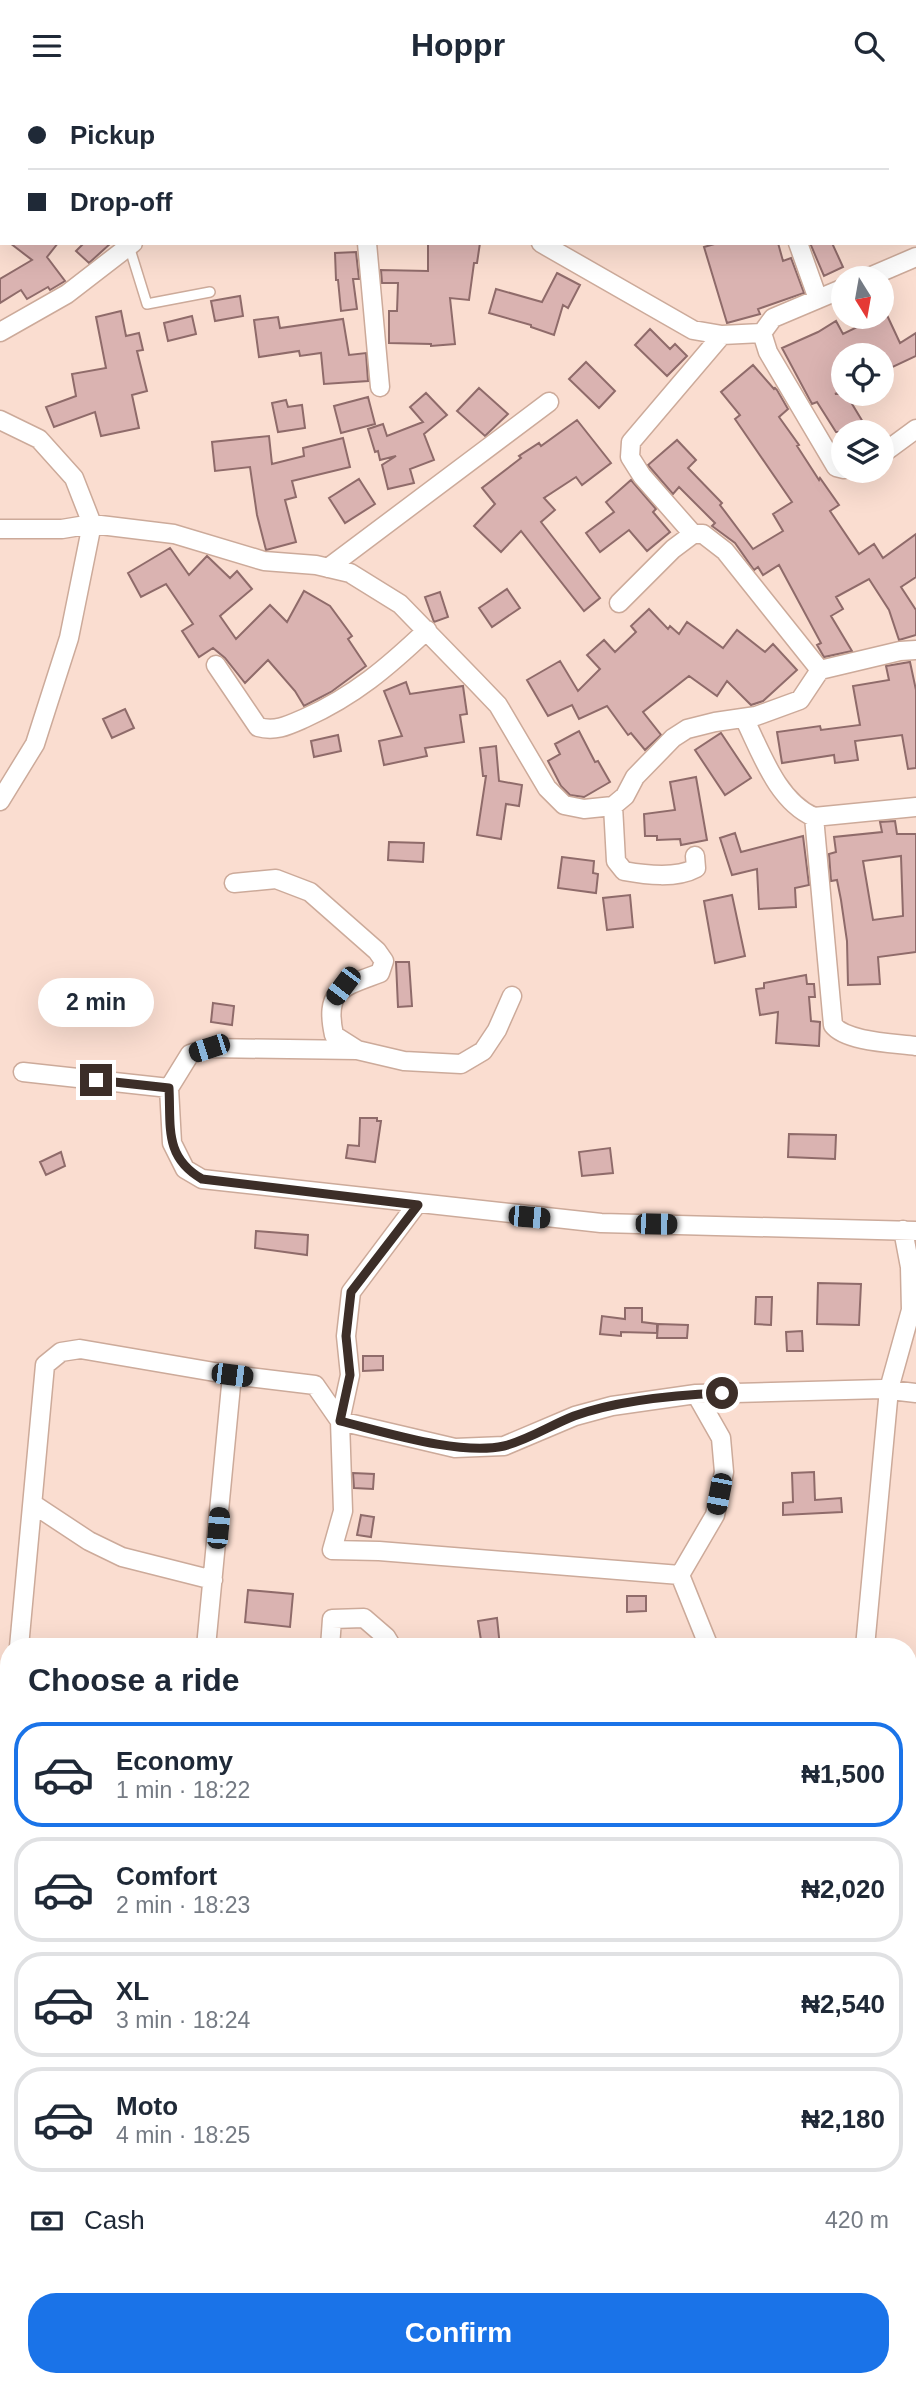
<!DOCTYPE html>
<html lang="en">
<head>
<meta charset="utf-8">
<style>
  body { margin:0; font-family:Helvetica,sans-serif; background:#f2f2f3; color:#1f2937; height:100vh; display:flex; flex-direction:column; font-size:26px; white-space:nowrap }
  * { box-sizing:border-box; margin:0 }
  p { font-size:23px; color:#747a83 }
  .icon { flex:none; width:38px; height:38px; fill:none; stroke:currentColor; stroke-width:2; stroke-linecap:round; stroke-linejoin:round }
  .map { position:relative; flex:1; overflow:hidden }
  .details { position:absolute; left:0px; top:1547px; width:917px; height:749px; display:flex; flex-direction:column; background:#fff; border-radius:28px 28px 0 0; box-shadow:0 7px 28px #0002 }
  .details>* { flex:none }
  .guide { position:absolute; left:0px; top:0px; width:917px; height:154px; box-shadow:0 7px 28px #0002; display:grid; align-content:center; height:154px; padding:0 28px; background:#fff }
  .needle { width:46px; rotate:169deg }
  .buttons { position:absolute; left:831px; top:175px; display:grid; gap:14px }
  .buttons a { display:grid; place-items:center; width:63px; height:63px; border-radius:50%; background:#fff; box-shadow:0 7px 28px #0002; font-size:35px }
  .end { position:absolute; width:32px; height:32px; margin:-16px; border:9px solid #3c2e28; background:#fff; box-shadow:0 0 0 4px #fff }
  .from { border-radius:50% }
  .bubble { position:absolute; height:49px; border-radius:24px; background:#fff; box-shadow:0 7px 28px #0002; font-size:23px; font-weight:700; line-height:49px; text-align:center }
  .car { position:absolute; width:21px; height:42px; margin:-21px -10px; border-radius:9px; box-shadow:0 0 5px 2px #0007; background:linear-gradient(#222 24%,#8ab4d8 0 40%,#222 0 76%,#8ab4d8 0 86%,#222 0) }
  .guide b { display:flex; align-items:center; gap:24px; height:66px; font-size:26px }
  .guide b+b { border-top:2px solid #e0e1e3 }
  .guide i { width:18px; height:18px; background:#1f2937 }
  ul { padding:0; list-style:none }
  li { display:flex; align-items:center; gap:21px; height:105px; margin:0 14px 10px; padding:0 14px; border:4px solid #e0e1e3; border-radius:28px }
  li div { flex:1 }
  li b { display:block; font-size:26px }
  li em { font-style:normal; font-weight:700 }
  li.selected { border-color:#1a73e8 }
  li>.icon { width:63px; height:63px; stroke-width:1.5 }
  h2 { padding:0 28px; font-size:32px; line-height:84px }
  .pay { display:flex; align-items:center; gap:18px; height:77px; padding:0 28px; font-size:26px }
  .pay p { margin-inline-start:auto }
  .primary-button { display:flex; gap:14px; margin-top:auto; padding:14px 28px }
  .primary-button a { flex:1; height:80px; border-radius:28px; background:#1a73e8; color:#fff; font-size:28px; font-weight:700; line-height:80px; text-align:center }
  header { display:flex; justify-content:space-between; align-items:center; height:91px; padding:0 28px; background:#fff; font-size:32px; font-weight:700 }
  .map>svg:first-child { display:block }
</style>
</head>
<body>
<header><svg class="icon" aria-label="menu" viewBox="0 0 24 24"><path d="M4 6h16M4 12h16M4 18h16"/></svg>Hoppr<svg class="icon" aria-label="search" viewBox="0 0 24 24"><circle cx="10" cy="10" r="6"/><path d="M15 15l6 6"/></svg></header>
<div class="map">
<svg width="916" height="2296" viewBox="0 0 916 2296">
  <rect width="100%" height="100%" fill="#faddd0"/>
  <!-- building -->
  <path fill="#dab3b1" stroke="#8f6b6a" stroke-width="2" fill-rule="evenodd" d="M 10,152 L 58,152 L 47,166 L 65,190 L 50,199 L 48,196 L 27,208 L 21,199 L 0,212 L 0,188 L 32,169 Z
    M 84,152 L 111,152 L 89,172 L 76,160 Z
    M 428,152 L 480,152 L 477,172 L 474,172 L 469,209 L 450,207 L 455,253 L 431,255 L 431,253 L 389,252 L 389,220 L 397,220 L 398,192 L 382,192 L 381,179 L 428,180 Z
    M 718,152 L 778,152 L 783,170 L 791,167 L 804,202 L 758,218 L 760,223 L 727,232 L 704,156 Z
    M 810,152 L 832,152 L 843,176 L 824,185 Z
    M 356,161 L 359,188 L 353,188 L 357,218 L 341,220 L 338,189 L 336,189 L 335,162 Z
    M 557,182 L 580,194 L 568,217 L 563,214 L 554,244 L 531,236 L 531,234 L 489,222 L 496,198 L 542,211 Z
    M 240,205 L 243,225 L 215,230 L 211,210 Z
    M 121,220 L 126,245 L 139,242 L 143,259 L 137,260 L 147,300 L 132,304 L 139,337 L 101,345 L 95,321 L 54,336 L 46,316 L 76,305 L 72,283 L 106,277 L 96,226 Z
    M 886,222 L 900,252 L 916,242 L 916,265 L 882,281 L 882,264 L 844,264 L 844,299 L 835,303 L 846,303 L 869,341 L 836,341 L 817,311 L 812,313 L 782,257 L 818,241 L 836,230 L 843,243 Z
    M 192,225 L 196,243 L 168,250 L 164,232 Z
    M 278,226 L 280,237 L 343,228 L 349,264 L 366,262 L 368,290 L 324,293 L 321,262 L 300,265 L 299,260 L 259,266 L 254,229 Z
    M 650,238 L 670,258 L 675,253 L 687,265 L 667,285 L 635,254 Z
    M 586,271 L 615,300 L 599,317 L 569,288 Z
    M 753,274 L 774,298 L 775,297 L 777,299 L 788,318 L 779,326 L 799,354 L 797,355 L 819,389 L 820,387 L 839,414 L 830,420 L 859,463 L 874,453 L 883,467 L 916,443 L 916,486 L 901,496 L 916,519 L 916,544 L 899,549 L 889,519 L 869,488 L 836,506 L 843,518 L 831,525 L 852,560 L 824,566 L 817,554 L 821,552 L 779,474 L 763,484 L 758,476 L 754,479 L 735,452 L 712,435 L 715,432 L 679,396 L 673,403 L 648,374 L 677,349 L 696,369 L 688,377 L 722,412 L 720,414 L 753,458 L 783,440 L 773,423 L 792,411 L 735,328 L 740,324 L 721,301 Z
    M 479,297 L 508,323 L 485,345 L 457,320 Z
    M 426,302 L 447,324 L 424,343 L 434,369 L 410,378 L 414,392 L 388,398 L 382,374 L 396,365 L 380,369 L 378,360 L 375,361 L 368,338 L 383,333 L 387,345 L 423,331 L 410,316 Z
    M 368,306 L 375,333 L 341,342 L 334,315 Z
    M 286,309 L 288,316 L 302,314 L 305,337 L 278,341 L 272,312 Z
    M 577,329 L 611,372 L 582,394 L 576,386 L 544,407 L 555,419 L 541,431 L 600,507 L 584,520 L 521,440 L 501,461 L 474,435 L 495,413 L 482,397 L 521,367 L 519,365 L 539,352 L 541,355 Z
    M 269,345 L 272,373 L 304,365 L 303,357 L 343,347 L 350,376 L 292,390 L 296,406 L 285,409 L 296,451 L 266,459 L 257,424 L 250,376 L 215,380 L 212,351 Z
    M 359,388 L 375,413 L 345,432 L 329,407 Z
    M 631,389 L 656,418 L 653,421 L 670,441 L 647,460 L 629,439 L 600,461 L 586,442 L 614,421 L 606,411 Z
    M 170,457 L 189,484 L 207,465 L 230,487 L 237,480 L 252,498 L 220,525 L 236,548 L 270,514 L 287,531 L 304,500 L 330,515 L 352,545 L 348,548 L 366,575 L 331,601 L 304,615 L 295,600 L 268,569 L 245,592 L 225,567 L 213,557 L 199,566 L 182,540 L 193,533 L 166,493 L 141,506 L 128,482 Z
    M 507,498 L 520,517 L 492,536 L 479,517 Z
    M 440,501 L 448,526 L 434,531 L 425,506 Z
    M 649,518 L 668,538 L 670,535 L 679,543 L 687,531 L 723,557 L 737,539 L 765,561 L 773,553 L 797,579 L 763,610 L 751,614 L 727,590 L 717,605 L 689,585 L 643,621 L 661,644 L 645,659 L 631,642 L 628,644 L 607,615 L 579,628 L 572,614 L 548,625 L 527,589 L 560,570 L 578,600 L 600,578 L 587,564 L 604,549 L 615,561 L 636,541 L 631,535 Z
    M 910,571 L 916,599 L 916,677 L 908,678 L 902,644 L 855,650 L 858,669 L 835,672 L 834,664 L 782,672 L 777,641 L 820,635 L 821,639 L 860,634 L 853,595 L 889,589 L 886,575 Z
    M 406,591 L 410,603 L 463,595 L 467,623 L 460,624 L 464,651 L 425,657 L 427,665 L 384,674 L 379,650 L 402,645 L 384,600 Z
    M 125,618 L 134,637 L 112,647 L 103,628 Z
    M 579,640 L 595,671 L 598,670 L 610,691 L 584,706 L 570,704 L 561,695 L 548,670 L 560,663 L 555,653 Z
    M 721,642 L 751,687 L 725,704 L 695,659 Z
    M 338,644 L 341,660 L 314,666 L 311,650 Z
    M 496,655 L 499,690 L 522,694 L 519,715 L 506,713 L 501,748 L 477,744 L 486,685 L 483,685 L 480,657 Z
    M 696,686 L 707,749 L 681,754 L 680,748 L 657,749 L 657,745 L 645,745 L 644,723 L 675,719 L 670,691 Z
    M 895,730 L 897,743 L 916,743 L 916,861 L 878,866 L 880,893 L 848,894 L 847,850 L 841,809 L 837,789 L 831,790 L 829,763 L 836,761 L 834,746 L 882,741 L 880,731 ZM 901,765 L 903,825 L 873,829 L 863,770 Z
    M 735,742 L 741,761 L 803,745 L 809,794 L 795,797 L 796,816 L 759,818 L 757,778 L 732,784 L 720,747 Z
    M 389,751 L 424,752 L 423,771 L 388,769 Z
    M 562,766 L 594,770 L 593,782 L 598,783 L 596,802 L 558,797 Z
    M 630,804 L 633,836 L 607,839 L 603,807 Z
    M 732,804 L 745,865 L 715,872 L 704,810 Z
    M 396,871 L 409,871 L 412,915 L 398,916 Z
    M 806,884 L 807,893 L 814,893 L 815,906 L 809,906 L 811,930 L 820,931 L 819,955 L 776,952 L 778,921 L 760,924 L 756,898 L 764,897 L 764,892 Z
    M 213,912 L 234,915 L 232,934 L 211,931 Z
    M 360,1027 L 377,1027 L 377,1030 L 381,1030 L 375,1071 L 346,1067 L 348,1054 L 359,1055 Z
    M 789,1043 L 836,1044 L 835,1068 L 788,1066 Z
    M 610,1057 L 613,1082 L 582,1085 L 579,1061 Z
    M 61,1061 L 65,1075 L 46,1084 L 40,1071 Z
    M 256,1140 L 308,1144 L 307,1164 L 255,1157 Z
    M 818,1192 L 861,1193 L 859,1234 L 817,1233 Z
    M 756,1206 L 772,1206 L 771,1234 L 755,1233 Z
    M 625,1217 L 642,1217 L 642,1231 L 657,1233 L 657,1242 L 621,1241 L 621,1245 L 600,1243 L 602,1225 L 625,1228 Z
    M 658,1233 L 688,1234 L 687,1247 L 657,1247 Z
    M 802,1240 L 803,1260 L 787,1260 L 786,1241 Z
    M 363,1265 L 383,1265 L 383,1279 L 363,1280 Z
    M 814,1381 L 815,1409 L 841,1407 L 842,1421 L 783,1424 L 783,1412 L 793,1411 L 792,1382 Z
    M 353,1382 L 374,1383 L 373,1398 L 354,1397 Z
    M 361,1424 L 374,1426 L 371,1446 L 357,1444 Z
    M 248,1499 L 293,1503 L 290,1536 L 245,1531 Z
    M 627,1505 L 646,1505 L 646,1520 L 627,1521 Z
    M 497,1527 L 500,1556 L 482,1556 L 478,1530 Z"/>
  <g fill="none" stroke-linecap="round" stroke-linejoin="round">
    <defs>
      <path id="service" d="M 129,155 L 147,213 L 210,201
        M 908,2242 L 916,2241
        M 759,2296 L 772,2287"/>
      <path id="minor" d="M 365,0 L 365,2
        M 672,0 L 682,2
        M 29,2 L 29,0
        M 803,2 L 807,0
        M 0,42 L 2,41
        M 367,152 L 380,296
        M 541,152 L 693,239 L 722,244 L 762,242
        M 798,152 L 818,208
        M 867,187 L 916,166
        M 844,197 L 773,227 L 762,242 L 768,261 L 836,376 L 844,378
        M 0,241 L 67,203 L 133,152
        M 0,329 L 39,348 L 74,387 L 92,433 L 69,547 L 35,653 L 0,710
        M 882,363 L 916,338
        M 0,438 L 62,438 L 92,433 L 174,443 L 264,470 L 316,474 L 350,482 L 400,513 L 475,590 L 498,614 L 547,697 L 564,714 L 584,718 L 613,715 L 625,705 L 635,686 L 673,647 L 687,638 L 715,631 L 756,625 L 800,609 L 820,579 L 900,560 L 916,559
        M 693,443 L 642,385 L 630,366 L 631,351 L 722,244
        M 328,477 L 549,311
        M 619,512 L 673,458 L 693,443 L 703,443 L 725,460 L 820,579
        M 216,574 L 258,636 C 276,641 289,634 305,627 C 354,605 388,576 427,539
        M 744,627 C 761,661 777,710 814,726 L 916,716
        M 613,715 L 616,770 L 624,780 C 646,784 676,788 696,777 L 695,765
        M 814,726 L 833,934 C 846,951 895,952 916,955
        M 234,792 L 276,788 L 310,801 L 377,860 L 384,870 L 380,882 C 343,896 324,898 334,944 L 356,958
        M 512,905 L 497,939 L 483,960 L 461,973 L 404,970 L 357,959 L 209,957 L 190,963 L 169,997 L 172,1052 L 185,1078 L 202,1088 L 601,1132 L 916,1140
        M 23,981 L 169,997
        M 417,1113 L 351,1201 L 346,1245 L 350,1284 L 340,1330 L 343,1420 L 332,1459 L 379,1460 L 680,1484
        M 33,1413 L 89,1450 L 122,1466 L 213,1489
        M 680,1484 L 715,1424 L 724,1381 L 721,1347 L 696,1303
        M 680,1484 L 709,1556
        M 19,1556 L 45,1274 L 61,1261 L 80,1258 L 232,1284 L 315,1294 L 340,1330 L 455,1357 L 504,1355 L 575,1325 L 612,1315 L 696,1303 L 882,1298 L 916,1302
        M 206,1556 L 232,1284
        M 330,1556 L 332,1528 L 364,1527 L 386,1546 L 392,1556
        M 865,1556 L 889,1298 L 911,1219 L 910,1176 L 903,1139
        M 908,1640 L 916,1641
        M 9,1663 L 3,1718 L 9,1730
        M 908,1806 L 916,1806
        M 908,1923 L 916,1923
        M 453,2287 L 454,2296
        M 145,2296 L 151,2287"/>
      <path id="primary" d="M 908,2003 L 916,2003
        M 0,2025 L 9,2025
        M 908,2030 L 916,2030
        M 0,2054 L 9,2053"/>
    </defs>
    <!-- service casing -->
    <use href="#service" stroke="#ccaa9a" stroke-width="12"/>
    <!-- minor casing -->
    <use href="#minor" stroke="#ccaa9a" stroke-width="21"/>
    <!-- primary casing -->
    <use href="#primary" stroke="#ccaa9a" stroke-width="30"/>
    <!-- service -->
    <use href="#service" stroke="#fff" stroke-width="9"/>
    <!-- minor -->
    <use href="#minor" stroke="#fff" stroke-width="18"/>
    <!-- primary -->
    <use href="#primary" stroke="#fff" stroke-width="26"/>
  </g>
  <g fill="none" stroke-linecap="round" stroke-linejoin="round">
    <!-- route -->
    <path stroke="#3c2e28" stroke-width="9" d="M 96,989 L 169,997 C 171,1036 164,1066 202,1088 L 418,1114 L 351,1201 L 346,1245 L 350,1284 L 340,1330 C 385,1341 460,1365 504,1355 C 528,1349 551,1334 574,1325 C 618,1309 676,1304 722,1302"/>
  </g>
</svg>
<div class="buttons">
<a><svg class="needle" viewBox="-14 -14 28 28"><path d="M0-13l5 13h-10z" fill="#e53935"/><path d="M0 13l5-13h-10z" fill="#747a83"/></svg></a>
<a><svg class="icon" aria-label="locate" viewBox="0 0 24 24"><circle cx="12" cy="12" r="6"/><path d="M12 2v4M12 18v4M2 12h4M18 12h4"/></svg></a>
<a><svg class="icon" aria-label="layers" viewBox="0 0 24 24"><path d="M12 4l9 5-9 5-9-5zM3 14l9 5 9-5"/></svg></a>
</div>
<i class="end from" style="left:722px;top:1302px"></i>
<i class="end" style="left:96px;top:989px"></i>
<div class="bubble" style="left:38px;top:887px;width:116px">2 min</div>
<i class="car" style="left:343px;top:895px;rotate:217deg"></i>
<i class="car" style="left:209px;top:957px;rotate:252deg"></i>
<i class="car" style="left:529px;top:1126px;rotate:95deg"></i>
<i class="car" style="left:656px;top:1133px;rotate:91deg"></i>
<i class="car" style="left:232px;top:1284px;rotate:97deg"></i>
<i class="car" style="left:719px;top:1403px;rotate:191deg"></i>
<i class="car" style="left:218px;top:1437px;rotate:5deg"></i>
<div class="guide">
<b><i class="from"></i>Pickup</b>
<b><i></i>Drop-off</b>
</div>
<section class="details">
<h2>Choose a ride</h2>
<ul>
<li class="selected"><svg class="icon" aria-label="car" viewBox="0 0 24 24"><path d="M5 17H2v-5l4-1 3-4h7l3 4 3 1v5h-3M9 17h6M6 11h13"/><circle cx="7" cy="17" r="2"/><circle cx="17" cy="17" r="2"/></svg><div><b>Economy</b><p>1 min · 18:22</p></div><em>₦1,500</em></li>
<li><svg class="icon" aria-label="car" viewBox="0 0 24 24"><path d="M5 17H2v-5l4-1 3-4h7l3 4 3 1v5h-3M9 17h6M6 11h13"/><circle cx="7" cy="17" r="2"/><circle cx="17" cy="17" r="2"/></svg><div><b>Comfort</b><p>2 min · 18:23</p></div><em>₦2,020</em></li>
<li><svg class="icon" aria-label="car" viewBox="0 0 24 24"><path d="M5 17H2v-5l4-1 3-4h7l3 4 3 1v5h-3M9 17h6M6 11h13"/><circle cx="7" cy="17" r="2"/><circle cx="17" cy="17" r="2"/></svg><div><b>XL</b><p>3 min · 18:24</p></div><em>₦2,540</em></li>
<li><svg class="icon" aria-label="car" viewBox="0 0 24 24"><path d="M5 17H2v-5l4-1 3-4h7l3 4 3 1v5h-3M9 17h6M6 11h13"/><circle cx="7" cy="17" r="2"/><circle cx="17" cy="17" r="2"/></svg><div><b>Moto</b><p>4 min · 18:25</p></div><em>₦2,180</em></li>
</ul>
<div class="pay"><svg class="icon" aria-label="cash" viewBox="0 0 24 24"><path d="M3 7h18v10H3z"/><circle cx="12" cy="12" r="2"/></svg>Cash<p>420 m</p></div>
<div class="primary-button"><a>Confirm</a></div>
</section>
</div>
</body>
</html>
